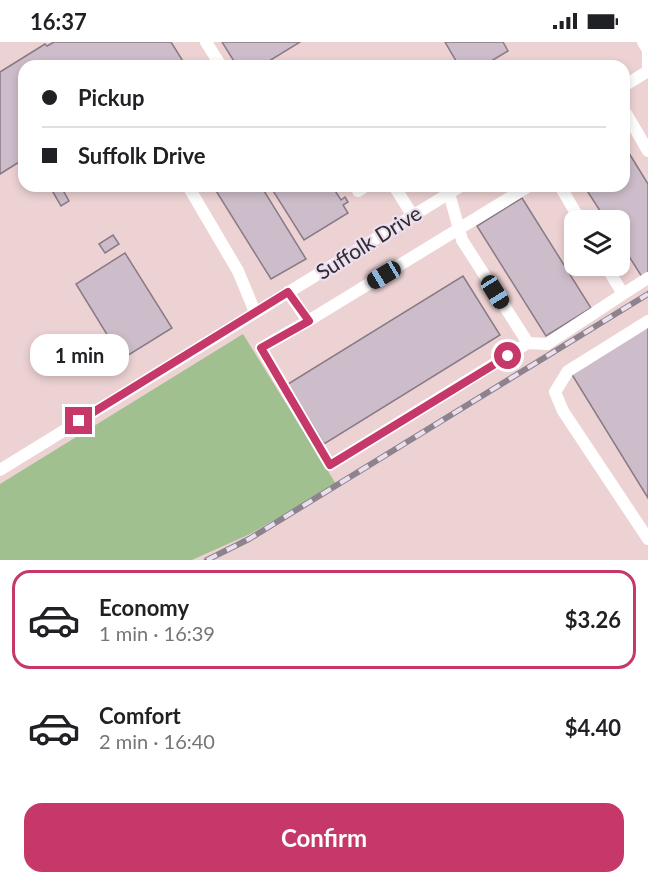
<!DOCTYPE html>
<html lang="en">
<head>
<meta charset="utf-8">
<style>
  body { margin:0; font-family:Lato,sans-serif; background:#f6f6f6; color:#202124; height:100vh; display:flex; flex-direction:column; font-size:22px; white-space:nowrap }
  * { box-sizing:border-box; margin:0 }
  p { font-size:20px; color:#757577 }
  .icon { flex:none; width:33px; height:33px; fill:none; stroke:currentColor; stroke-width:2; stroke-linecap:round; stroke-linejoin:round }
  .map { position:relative; height:518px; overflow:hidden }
  .drawer { display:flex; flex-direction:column; background:#fff; flex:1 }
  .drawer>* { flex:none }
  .hud { position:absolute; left:18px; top:18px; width:612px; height:132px; border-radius:18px; box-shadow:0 3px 9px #0003; display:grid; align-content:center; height:132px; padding:0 24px; background:#fff }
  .controls { position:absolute; left:564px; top:168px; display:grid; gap:12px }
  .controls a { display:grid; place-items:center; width:66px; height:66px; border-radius:12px; background:#fff; box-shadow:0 3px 9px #0003; font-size:30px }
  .end { position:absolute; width:27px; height:27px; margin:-14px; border:8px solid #c53869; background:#fff; box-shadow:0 0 0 3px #fff }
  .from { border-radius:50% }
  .bubble { position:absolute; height:42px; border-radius:18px; background:#fff; box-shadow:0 3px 9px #0003; font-size:20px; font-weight:700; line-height:42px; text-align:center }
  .car { position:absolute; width:18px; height:36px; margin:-18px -9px; border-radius:8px; box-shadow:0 0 4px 2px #0007; background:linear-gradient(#222 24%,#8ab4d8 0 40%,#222 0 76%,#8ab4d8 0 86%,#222 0) }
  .hud b { display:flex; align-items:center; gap:21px; height:57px; font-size:22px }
  .hud b+b { border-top:2px solid #e0e0e0 }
  .hud i { width:15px; height:15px; background:#202124 }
  ul { padding:10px 0 0; list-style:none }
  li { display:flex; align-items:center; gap:18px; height:99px; margin:0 12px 9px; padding:0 12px; border:3px solid transparent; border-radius:18px }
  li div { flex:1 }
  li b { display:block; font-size:22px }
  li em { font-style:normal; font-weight:700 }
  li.active { border-color:#c53869 }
  li>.icon { width:54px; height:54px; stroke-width:1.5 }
  .primary-button { display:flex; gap:12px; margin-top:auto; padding:12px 24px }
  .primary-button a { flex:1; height:69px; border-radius:18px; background:#c53869; color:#fff; font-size:24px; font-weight:700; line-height:69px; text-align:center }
  .status { display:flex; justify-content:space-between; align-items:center; height:42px; padding:0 30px; background:#fff; direction:ltr }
  .status svg { height:16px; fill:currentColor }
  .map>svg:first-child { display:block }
</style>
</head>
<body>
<div class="status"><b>16:37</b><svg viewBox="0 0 49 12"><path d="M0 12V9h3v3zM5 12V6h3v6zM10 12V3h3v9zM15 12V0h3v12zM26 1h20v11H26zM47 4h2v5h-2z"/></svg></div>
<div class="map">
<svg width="648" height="518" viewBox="0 0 648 518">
  <rect width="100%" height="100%" fill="#ebdeee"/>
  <!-- industrial -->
  <path fill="#edd2d3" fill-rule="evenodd" d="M 0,0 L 648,0 L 648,518 L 0,518 ZM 24,24 L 624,24 L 624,144 L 24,144 ZM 574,178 L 620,178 L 620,224 L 574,224 Z"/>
  <!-- green -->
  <path fill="#a1c08f" d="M 243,292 L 336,442 L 250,492 L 192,518 L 0,518 L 0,442 Z"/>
  <!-- building -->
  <path fill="#cdbdca" stroke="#897a86" stroke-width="1.5" d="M 54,0 L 171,0 L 186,24 L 24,24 L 24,117 L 0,132 L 0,30 L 45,2 L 47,4 Z
    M 222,0 L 300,0 L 261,24 L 237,24 Z
    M 445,0 L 503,0 L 508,9 L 483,24 L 459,24 Z
    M 624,103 L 648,142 L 648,231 L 642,235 L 620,200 L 620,178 L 606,178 L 584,144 L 624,144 Z
    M 52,144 L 73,144 L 64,150 L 69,159 L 61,164 L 50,145 Z
    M 213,144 L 261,144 L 306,217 L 271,237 Z
    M 270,144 L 332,144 L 341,158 L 345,155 L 348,160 L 343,163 L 348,171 L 304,198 Z
    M 522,156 L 591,266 L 546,294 L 477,184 Z
    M 113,193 L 119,202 L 105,211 L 99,202 Z
    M 125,211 L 172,286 L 122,317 L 76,242 Z
    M 463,234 L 500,293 L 324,402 L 288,342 Z
    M 648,284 L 648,456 L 571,331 Z"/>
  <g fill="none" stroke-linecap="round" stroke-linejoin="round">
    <!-- minor -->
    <path stroke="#fff" stroke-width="12" d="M 206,0 L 221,24
      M 624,44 L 648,29 L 648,8 L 643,0
      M 624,68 L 648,109
      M 188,144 L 238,229 L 255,270
      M 394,144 L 413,174
      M 560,144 L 580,178
      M 358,149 L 366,144
      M 288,250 L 308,279 L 261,306 L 330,423 L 528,301 L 462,198 L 449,151
      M 623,252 L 648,236
      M 308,279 L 529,144
      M 648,279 L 568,329 L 555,350 L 563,369 L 648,497
      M 528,301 L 547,302 L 623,252 L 606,224
      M 0,428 L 461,144"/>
    <defs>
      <path id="rail" d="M 207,518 L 249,497 L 648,252"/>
    </defs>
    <!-- rail casing -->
    <use href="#rail" stroke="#8c838e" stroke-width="6"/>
    <!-- rail -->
    <use href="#rail" stroke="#ebdeee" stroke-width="4" stroke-dasharray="11" stroke-linecap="butt"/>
  </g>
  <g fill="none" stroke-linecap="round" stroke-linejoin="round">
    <!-- route -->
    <path stroke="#c53869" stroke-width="8" d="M 79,379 L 288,250 L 309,279 L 261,306 L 330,423 L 508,314"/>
  </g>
  <g text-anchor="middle" stroke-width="4.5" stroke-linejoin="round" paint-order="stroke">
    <!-- street labels -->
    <g font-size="21" fill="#2f2b31" stroke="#ebdeee">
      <text transform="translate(369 201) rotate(-32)" y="7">Suffolk Drive</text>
    </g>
  </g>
</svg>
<div class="controls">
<a><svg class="icon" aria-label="layers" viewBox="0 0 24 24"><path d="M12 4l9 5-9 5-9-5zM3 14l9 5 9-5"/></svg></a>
</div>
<i class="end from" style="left:508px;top:314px"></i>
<i class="end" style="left:79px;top:379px"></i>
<div class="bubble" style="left:30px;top:292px;width:99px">1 min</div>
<i class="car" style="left:384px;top:233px;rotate:239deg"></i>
<i class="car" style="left:495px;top:250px;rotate:148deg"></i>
<div class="hud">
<b><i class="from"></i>Pickup</b>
<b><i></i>Suffolk Drive</b>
</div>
</div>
<section class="drawer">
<ul>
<li class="active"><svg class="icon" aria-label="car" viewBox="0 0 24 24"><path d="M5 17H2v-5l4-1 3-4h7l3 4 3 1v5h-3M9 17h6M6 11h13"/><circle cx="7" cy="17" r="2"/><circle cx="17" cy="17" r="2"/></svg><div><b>Economy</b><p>1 min · 16:39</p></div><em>$3.26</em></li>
<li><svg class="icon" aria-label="car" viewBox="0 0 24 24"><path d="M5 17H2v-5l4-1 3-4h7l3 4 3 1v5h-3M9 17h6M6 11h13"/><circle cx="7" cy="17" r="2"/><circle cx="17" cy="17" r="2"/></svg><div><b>Comfort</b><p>2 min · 16:40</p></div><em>$4.40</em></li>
</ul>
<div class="primary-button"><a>Confirm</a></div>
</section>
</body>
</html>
